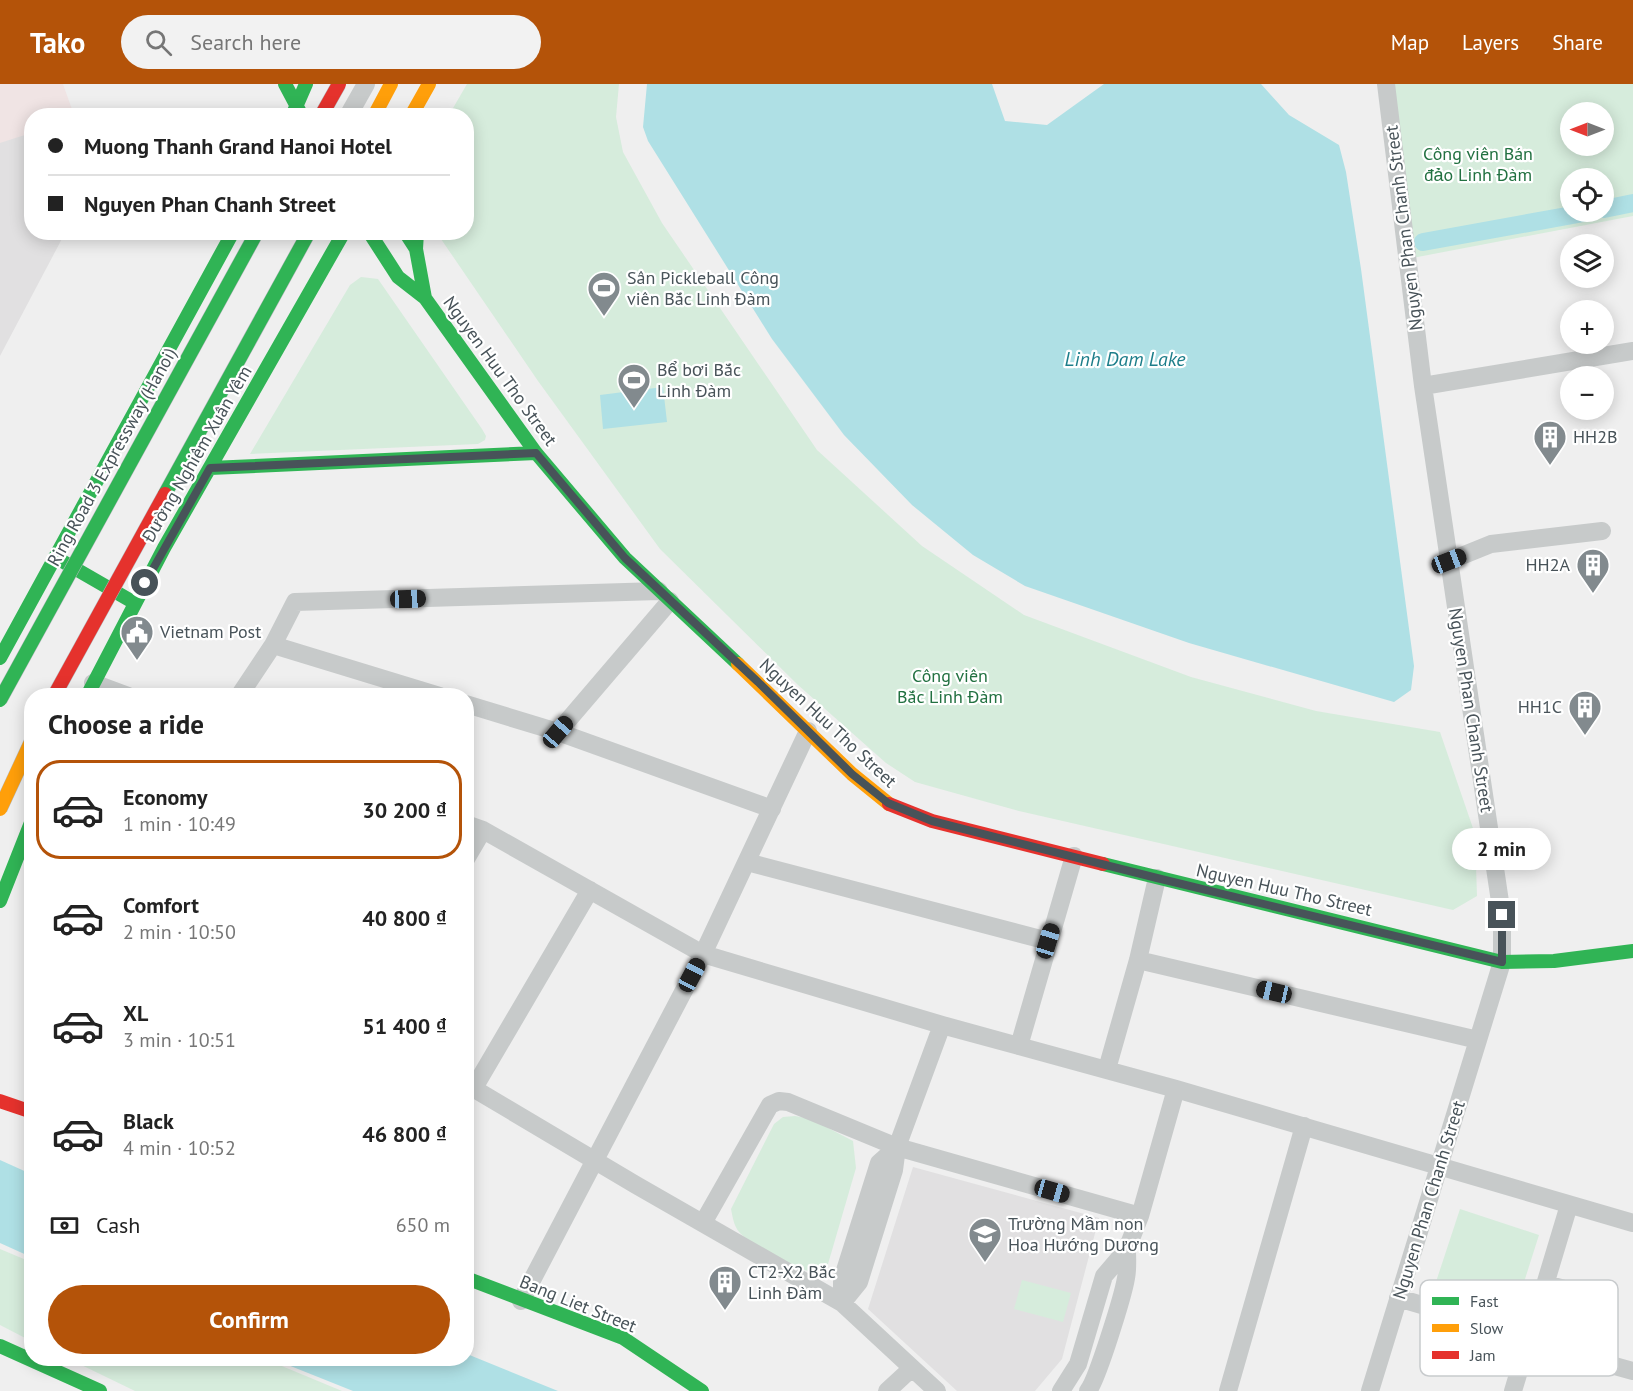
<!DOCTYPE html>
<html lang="en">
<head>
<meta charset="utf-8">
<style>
  body { margin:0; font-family:"PT Sans",sans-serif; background:#f2f2f2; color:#222; height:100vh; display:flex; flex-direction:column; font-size:22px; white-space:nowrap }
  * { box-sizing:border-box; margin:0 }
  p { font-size:20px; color:#767676 }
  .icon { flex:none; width:33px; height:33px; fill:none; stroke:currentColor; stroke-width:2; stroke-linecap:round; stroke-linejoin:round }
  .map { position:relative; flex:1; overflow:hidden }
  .sheet { position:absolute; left:24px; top:604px; width:450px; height:678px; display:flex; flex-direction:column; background:#fff; border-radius:24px; box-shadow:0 3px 15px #0003 }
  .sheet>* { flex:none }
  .guide { position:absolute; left:24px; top:24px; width:450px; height:132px; border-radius:24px; box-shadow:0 3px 15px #0003; display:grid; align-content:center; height:132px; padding:0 24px; background:#fff }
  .needle { width:39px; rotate:270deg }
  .tools { position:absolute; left:1560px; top:18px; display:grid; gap:12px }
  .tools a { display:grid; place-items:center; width:54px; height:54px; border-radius:50%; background:#fff; box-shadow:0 3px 15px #0003; font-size:30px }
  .end { position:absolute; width:27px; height:27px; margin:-14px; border:8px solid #485359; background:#fff; box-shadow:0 0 0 3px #fff }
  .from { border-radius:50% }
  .bubble { position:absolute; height:42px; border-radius:21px; background:#fff; box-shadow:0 3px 15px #0003; font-size:20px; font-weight:700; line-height:42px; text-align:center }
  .car { position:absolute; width:18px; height:36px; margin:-18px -9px; border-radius:8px; box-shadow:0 0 4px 2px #0007; background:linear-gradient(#222 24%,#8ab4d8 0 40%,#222 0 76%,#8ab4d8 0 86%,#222 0) }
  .guide b { display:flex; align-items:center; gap:21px; height:57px; font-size:22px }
  .guide b+b { border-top:2px solid #e0e0e0 }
  .guide i { width:15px; height:15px; background:#222 }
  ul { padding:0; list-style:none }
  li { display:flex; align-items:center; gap:18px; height:99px; margin:0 12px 9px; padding:0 12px; border:3px solid transparent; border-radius:24px }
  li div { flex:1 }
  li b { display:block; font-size:22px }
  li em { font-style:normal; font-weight:700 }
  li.on { border-color:#b45309 }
  li>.icon { width:54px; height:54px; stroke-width:1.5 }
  h2 { padding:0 24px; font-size:27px; line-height:72px }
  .pay { display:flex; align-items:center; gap:15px; height:66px; padding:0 24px; font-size:22px }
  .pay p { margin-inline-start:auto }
  .button { display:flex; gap:12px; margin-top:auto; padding:12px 24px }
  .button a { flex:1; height:69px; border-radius:36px; background:#b45309; color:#fff; font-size:24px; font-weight:700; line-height:69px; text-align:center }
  header { display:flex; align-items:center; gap:36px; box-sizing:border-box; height:84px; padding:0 30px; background:#b45309; color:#fff }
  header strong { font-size:28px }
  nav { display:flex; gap:33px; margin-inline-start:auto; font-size:21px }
  .search { width:420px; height:54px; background:#f2f2f2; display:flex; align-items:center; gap:15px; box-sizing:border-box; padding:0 21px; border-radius:33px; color:#767676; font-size:22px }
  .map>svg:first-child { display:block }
</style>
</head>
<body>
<header>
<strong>Tako</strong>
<div class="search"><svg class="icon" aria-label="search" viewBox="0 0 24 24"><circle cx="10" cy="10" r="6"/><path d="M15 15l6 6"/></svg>Search here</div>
<nav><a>Map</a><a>Layers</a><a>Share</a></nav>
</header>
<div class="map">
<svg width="1633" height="1307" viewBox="0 0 1633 1307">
  <rect width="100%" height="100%" fill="#efefef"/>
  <!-- education -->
  <path fill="#e1e0e1" d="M 31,48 L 32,148 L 65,149 L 0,272 L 0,57 Z
    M 913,1083 L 1099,1134 L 1062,1275 L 1035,1307 L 957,1307 L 868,1225 Z"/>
  <!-- medical -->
  <path fill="#f0e4e4" d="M 0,0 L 63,0 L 74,31 L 32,32 L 31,49 L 0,59 Z"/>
  <!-- green -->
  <path fill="#d6ecdc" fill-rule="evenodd" d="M 467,0 L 619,0 L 616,33 L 623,68 L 662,139 L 817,366 L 922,462 L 1024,531 L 1191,593 L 1316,627 L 1440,648 L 1475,750 L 1477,812 L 1453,826 L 1019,727 L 915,698 L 886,679 L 798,601 L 660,465 L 538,297 L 441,155 L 441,149 L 466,148 L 466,32 L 449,31 Z
    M 1386,0 L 1633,0 L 1633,132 L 1407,175 ZM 1570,28 L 1604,28 L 1604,62 L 1570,62 ZM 1570,94 L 1604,94 L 1604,128 L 1570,128 Z
    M 361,193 L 378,195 L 482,345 L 486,352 L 485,356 L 478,360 L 250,370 L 350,201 Z
    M 795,1032 L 811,1035 L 853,1057 L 856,1084 L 828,1180 C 825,1183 821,1187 817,1188 C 805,1191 751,1160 742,1151 C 734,1144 733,1135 731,1125 L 774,1040 L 783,1033 Z
    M 1460,1125 L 1539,1151 L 1511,1239 L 1431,1213 Z
    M 0,1165 L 31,1178 L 31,1257 L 0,1241 Z
    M 1022,1196 L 1071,1209 L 1063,1238 L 1014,1225 Z
    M 69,1275 L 265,1275 L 342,1307 L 135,1307 Z"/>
  <!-- water -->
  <path fill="#afe0e5" d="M 647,0 L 992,0 L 1005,37 L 1047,41 L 1104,0 L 1261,0 L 1289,31 L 1339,61 L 1346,88 L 1361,185 L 1414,582 L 1411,606 L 1394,618 L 1189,559 L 1025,502 L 973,471 L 912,421 L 844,351 L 772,255 L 648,57 L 643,43 Z
    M 663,303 L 667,338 L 603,345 L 600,311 Z
    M 0,1076 L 31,1090 L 31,1173 L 0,1159 Z
    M 467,1270 L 558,1307 L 353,1307 L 273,1275 L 466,1275 Z"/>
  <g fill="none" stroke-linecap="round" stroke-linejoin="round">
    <!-- canal -->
    <path stroke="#afe0e5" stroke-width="18" d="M 1604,125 L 1633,119
      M 1423,158 L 1589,128"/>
    <!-- street -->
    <path stroke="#c7caca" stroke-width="18" d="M 348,32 L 366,0
      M 1423,302 L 1633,267
      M 1449,477 L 1491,460 L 1602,447
      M 273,561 L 440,612
      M 93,599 L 128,612
      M 239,612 L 273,561 L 295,518 L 659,507
      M 466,620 L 558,648 L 772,725
      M 558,648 L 670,517
      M 466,740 L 483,746 L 703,870 L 942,941 L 1176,1005 L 1633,1139
      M 466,775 L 483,746
      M 747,778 L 1048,857
      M 1138,876 L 1478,956
      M 1019,962 L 1074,772
      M 1107,985 L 1138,876 L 1157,794
      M 466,1000 L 636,1101 L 842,1219 L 937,1307
      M 474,1004 L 590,806
      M 703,1139 L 770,1021 L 779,1017 L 788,1018 L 897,1063 L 1140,1132
      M 1546,1200 L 1568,1206 L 1550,1264 L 1633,1287
      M 1398,1214 L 1531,1253
      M 521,1217 L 703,870 L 808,647
      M 842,1219 L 859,1198 L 894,1086 L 897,1063 L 942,941
      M 842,1219 L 842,1196 L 879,1079 L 897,1063
      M 887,1307 L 912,1284
      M 1061,1307 L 1078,1280 L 1104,1192 L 1127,1165 L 1140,1132 L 1176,1005
      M 1088,1307 C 1097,1296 1123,1212 1126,1194 C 1128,1185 1127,1175 1127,1165
      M 1228,1307 L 1304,1042
      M 1370,1307 L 1502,878 L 1502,831 L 1423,302 L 1386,0
      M 1513,1307 L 1569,1121"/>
    <!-- fast -->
    <path stroke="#30b455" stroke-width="14" d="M 285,0 L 302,32
      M 292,32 L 306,0
      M 369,148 L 398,193 L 425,214 L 536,369 L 625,474 L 738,580
      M 405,148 L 416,165 L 425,214
      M 416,165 L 417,148
      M 210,384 L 536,369
      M 55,473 L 133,518
      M 0,574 L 233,148
      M 87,612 L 164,464 L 344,148
      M 1103,780 L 1502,878 L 1554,877 L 1633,867
      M 0,817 L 32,736
      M 466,1194 L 623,1254 L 702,1307
      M 0,1262 L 100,1307"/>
    <!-- slow -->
    <path stroke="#ff9f0a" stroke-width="14" d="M 374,32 L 391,0
      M 411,32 L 429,0
      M 738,580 L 852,690 L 889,720"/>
    <!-- jam -->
    <path stroke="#e5322d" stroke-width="14" d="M 889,720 L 932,737 L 1103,780
      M 0,1017 L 32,1028"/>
    <defs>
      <path id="fast-bridge" d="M 165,410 L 309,148
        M 0,616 L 257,148"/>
      <path id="slow-bridge" d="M 0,725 L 32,656"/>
      <path id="jam-bridge" d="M 321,32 L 339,0
        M 54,612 L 165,410"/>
    </defs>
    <!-- fast-bridge casing -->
    <use href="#fast-bridge" stroke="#b5babe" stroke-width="15" stroke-linecap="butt"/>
    <!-- slow-bridge casing -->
    <use href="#slow-bridge" stroke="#b5babe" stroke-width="15" stroke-linecap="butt"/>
    <!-- jam-bridge casing -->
    <use href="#jam-bridge" stroke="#b5babe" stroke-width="15" stroke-linecap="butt"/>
    <!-- fast-bridge -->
    <use href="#fast-bridge" stroke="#30b455" stroke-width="14"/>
    <!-- slow-bridge -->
    <use href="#slow-bridge" stroke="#ff9f0a" stroke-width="14"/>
    <!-- jam-bridge -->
    <use href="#jam-bridge" stroke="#e5322d" stroke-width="14"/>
  </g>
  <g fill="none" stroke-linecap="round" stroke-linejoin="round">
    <!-- route -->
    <path stroke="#485359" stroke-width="8" d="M 145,499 L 210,384 L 536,369 L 625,474 L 758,598 L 852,690 L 888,719 L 932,737 L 1157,794 L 1502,878 L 1502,831"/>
  </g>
  <!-- icons -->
  <defs>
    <symbol id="stadium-pin" viewBox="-11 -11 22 30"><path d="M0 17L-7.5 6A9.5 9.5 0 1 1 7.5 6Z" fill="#828a8e" stroke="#fff"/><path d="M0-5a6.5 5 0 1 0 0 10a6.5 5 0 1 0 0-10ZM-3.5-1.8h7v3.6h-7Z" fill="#fff"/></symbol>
    <symbol id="building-pin" viewBox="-11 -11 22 30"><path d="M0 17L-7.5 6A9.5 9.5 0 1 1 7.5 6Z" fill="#828a8e" stroke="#fff"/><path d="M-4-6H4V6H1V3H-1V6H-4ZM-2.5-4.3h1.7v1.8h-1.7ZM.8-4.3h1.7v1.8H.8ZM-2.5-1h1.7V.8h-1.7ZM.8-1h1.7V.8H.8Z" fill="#fff"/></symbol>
    <symbol id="civic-pin" viewBox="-11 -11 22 30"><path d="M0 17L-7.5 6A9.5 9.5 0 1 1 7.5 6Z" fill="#828a8e" stroke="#fff"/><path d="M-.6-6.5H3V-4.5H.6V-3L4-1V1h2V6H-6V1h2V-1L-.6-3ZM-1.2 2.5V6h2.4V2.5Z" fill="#fff"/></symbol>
    <symbol id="school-pin" viewBox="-11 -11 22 30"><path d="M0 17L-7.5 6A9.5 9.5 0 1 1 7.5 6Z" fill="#828a8e" stroke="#fff"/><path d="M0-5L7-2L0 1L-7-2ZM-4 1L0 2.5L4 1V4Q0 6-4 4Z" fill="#fff"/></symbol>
  </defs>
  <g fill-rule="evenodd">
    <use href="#stadium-pin" x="585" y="185" width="38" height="52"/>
    <use href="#stadium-pin" x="615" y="277" width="38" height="52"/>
    <use href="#building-pin" x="1531" y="334" width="38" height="52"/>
    <use href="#building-pin" x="1574" y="462" width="38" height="52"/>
    <use href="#civic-pin" x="118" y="529" width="38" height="52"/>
    <use href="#building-pin" x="1566" y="604" width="38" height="52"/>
    <use href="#school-pin" x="966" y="1131" width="38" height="52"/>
    <use href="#building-pin" x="706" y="1179" width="38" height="52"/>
  </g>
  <g text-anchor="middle" stroke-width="4.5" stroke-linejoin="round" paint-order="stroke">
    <!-- park labels -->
    <g font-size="18" fill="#227141" stroke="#fff">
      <text x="1478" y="76">Công viên Bán<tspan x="1478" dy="21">đảo Linh Đàm</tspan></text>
      <text x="950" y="598">Công viên<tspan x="950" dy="21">Bắc Linh Đàm</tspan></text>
    </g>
    <!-- street labels -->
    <g font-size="18" fill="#485359" stroke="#fff">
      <text transform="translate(1404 144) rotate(-97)" y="6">Nguyen Phan Chanh Street</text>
      <text transform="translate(500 287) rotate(54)" y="6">Nguyen Huu Tho Street</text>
      <text transform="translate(197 370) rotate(-60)" y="6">Đường Nghiêm Xuân Yêm</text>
      <text transform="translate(112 373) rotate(-61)" y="6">Ring Road 3 Expressway (Hanoi)</text>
      <text transform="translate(1471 626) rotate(81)" y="6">Nguyen Phan Chanh Street</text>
      <text transform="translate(828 639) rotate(43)" y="6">Nguyen Huu Tho Street</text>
      <text transform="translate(1284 806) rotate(13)" y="6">Nguyen Huu Tho Street</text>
      <text transform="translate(1429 1116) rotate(-73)" y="6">Nguyen Phan Chanh Street</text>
      <text transform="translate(578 1220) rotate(22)" y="6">Bang Liet Street</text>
    </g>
    <!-- poi labels -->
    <g font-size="18" fill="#485359" stroke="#fff" text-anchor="start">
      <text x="627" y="200">Sân Pickleball Công<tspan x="627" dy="21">viên Bắc Linh Đàm</tspan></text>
      <text x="657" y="292">Bể bơi Bắc<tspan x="657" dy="21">Linh Đàm</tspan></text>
      <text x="1573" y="359">HH2B</text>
      <text x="1570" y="487" text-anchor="end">HH2A</text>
      <text x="160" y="554">Vietnam Post</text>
      <text x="1562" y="629" text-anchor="end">HH1C</text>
      <text x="1008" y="1146">Trường Mầm non<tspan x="1008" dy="21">Hoa Hướng Dương</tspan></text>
      <text x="748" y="1194">CT2-X2 Bắc<tspan x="748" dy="21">Linh Đàm</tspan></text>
    </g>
    <!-- water labels -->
    <g font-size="20" font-style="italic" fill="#1d7e8a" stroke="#fff">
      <text x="1125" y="282">Linh Dam Lake</text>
    </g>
  </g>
  <!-- legend -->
  <rect x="1420" y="1196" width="198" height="96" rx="9" fill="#fff" stroke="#c8cbcd" stroke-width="1.5"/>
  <rect x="1432" y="1213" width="27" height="8" fill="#30b455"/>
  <rect x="1432" y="1240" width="27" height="8" fill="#ff9f0a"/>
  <rect x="1432" y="1267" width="27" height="8" fill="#e5322d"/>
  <g font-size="16" fill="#485359">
    <text x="1470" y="1223">Fast</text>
    <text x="1470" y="1250">Slow</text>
    <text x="1470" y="1277">Jam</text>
  </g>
</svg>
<div class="tools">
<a><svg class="needle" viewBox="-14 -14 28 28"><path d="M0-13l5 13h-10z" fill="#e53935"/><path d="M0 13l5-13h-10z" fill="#767676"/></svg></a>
<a><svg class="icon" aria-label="locate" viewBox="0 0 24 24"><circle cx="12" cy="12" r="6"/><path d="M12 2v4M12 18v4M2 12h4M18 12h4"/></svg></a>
<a><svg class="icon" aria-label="layers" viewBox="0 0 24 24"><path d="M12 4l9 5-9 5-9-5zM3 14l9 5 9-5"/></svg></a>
<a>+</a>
<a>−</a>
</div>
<i class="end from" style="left:145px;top:499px"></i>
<i class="end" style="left:1502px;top:831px"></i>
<div class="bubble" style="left:1452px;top:744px;width:99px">2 min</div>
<i class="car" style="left:1449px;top:477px;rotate:69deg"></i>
<i class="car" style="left:408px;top:515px;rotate:88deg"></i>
<i class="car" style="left:558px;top:648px;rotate:41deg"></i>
<i class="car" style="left:1048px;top:857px;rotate:17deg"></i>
<i class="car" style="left:692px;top:891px;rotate:28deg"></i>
<i class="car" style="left:1274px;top:908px;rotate:283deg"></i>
<i class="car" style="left:1052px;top:1107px;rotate:106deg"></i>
<div class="guide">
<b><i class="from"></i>Muong Thanh Grand Hanoi Hotel</b>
<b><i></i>Nguyen Phan Chanh Street</b>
</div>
<section class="sheet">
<h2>Choose a ride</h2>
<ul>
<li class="on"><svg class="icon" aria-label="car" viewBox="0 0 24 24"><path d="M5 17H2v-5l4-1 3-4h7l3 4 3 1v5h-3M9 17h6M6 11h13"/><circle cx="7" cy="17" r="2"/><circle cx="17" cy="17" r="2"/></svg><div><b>Economy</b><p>1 min · 10:49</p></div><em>30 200 ₫</em></li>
<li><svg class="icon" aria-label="car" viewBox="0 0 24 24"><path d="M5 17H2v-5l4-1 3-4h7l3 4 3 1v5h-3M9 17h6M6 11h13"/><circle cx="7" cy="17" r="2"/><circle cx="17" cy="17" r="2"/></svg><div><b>Comfort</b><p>2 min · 10:50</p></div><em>40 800 ₫</em></li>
<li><svg class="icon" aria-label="car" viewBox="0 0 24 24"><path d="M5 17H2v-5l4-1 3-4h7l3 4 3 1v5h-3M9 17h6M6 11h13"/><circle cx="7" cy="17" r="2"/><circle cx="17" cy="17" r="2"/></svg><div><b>XL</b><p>3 min · 10:51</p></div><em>51 400 ₫</em></li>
<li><svg class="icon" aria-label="car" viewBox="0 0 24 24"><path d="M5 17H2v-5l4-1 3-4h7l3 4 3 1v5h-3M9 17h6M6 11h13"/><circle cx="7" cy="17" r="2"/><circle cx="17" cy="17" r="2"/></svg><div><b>Black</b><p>4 min · 10:52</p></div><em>46 800 ₫</em></li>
</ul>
<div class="pay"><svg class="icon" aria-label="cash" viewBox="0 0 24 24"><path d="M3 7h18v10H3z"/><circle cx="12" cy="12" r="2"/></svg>Cash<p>650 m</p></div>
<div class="button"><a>Confirm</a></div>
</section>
</div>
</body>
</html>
